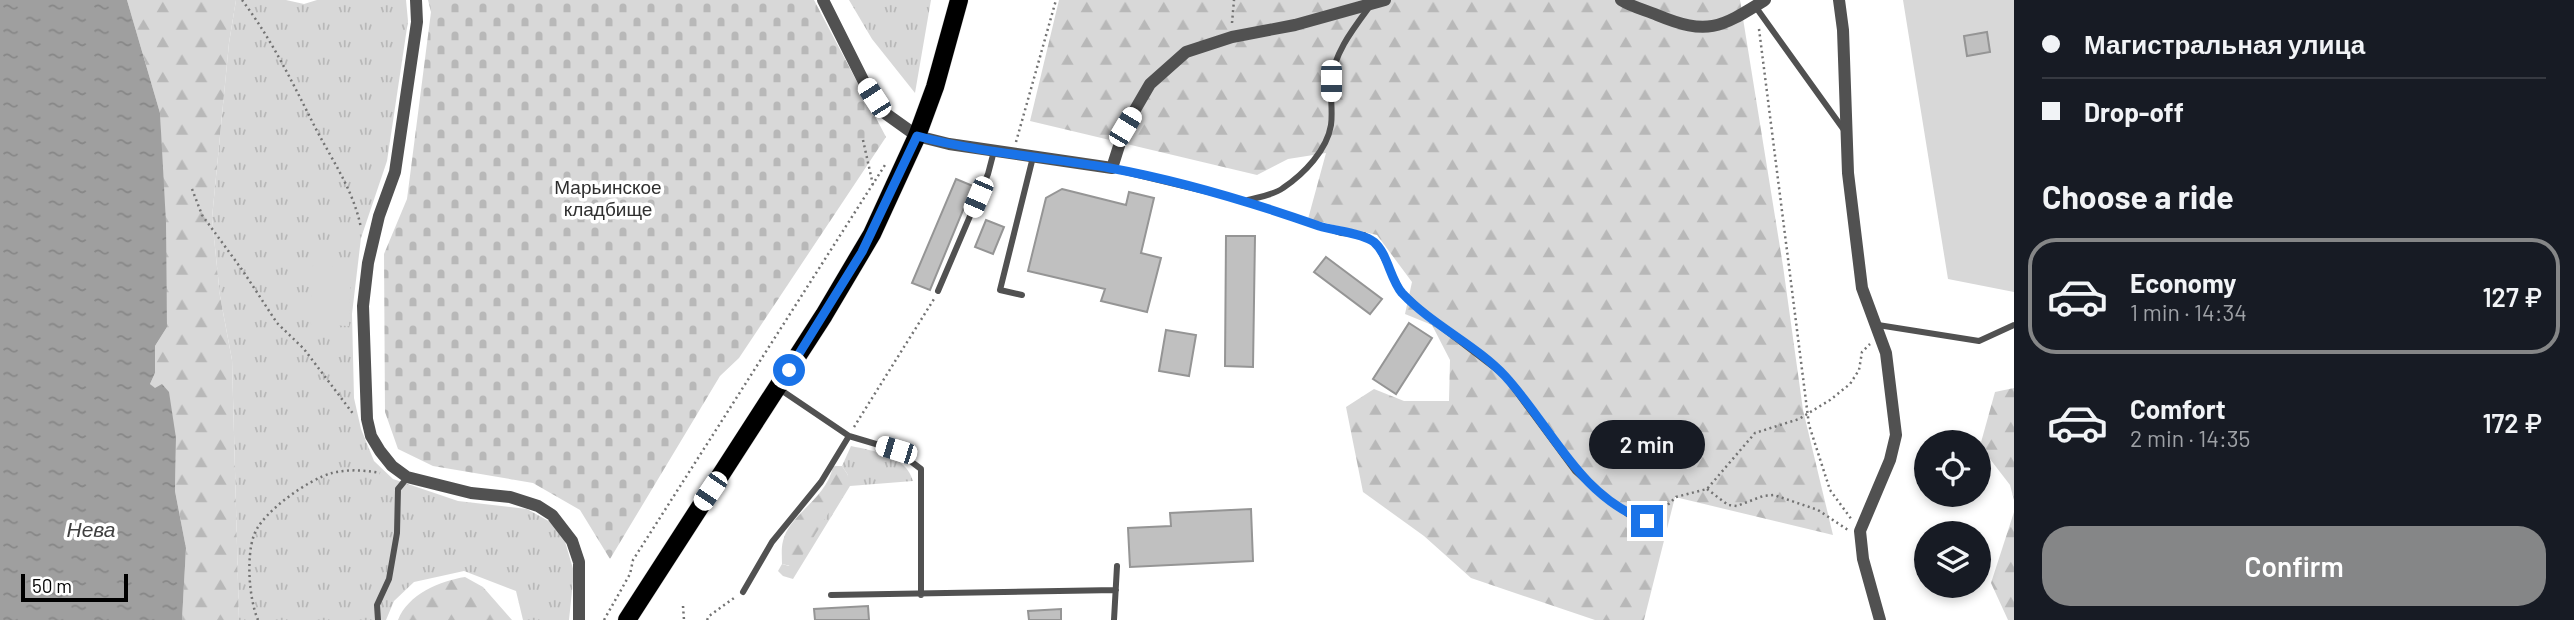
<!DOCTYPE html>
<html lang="en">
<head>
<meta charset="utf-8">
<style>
  body { margin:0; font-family:Barlow,sans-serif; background:#20242c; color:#f1f3f6; height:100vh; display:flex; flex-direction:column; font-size:26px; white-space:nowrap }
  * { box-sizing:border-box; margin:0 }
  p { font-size:23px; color:#9ea1a6 }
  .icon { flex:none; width:38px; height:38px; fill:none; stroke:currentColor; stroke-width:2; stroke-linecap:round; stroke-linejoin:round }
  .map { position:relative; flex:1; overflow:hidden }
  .drawer { display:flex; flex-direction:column; background:#171b24; width:560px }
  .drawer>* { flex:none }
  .top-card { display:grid; align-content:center; height:154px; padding:0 28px; background:#171b24 }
  .buttons { position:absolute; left:1914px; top:430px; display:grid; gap:14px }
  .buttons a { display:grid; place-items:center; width:77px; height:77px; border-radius:50%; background:#171b24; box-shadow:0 4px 10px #0003; font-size:35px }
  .scale { position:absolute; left:21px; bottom:18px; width:107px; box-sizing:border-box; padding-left:7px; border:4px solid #000; border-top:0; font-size:19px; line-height:24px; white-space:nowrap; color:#000; -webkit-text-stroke:5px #fff; paint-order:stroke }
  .end { position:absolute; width:32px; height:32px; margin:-16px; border:9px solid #1a73e8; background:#fff; box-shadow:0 0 0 4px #fff }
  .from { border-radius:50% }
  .bubble { position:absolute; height:49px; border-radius:24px; background:#171b24; box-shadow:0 4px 10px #0003; font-size:23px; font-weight:600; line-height:49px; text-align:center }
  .car { position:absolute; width:21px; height:42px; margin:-21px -10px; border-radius:9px; box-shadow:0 0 5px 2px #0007; background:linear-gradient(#fff 24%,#345 0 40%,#fff 0 76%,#345 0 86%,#fff 0) }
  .top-card b { display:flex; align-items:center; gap:24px; height:66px; font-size:26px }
  .top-card b+b { border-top:2px solid #363941 }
  .top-card i { width:18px; height:18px; background:#f1f3f6 }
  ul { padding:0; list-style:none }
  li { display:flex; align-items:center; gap:21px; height:116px; margin:0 14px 10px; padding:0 14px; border:4px solid transparent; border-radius:28px }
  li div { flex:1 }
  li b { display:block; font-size:26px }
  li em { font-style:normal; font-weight:600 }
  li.selected { border-color:#858687 }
  li>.icon { width:63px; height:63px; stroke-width:1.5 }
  h2 { padding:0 28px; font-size:32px; line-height:84px }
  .cta { display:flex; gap:14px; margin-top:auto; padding:14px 28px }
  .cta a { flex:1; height:80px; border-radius:28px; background:#858687; color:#fff; font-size:28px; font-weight:600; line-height:80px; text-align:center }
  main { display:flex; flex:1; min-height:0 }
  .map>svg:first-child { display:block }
</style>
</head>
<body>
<main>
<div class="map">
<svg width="2014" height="620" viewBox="0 0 2014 620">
  <defs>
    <pattern id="grass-tufts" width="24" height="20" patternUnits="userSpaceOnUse" patternTransform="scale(1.75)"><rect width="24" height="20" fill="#d8d8d8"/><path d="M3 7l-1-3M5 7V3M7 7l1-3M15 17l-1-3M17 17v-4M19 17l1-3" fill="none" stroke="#b8b8b8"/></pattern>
    <pattern id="forest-firs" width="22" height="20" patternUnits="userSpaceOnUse" patternTransform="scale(1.75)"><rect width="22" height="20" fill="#d8d8d8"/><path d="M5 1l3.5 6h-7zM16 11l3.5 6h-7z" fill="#b8b8b8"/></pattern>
    <pattern id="cemetery-stones" width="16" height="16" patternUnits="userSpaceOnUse" patternTransform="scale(1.75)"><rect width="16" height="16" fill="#d8d8d8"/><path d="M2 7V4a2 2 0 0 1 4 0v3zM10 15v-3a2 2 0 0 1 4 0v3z" fill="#b8b8b8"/></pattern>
    <pattern id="water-ripples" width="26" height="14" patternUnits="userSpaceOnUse" patternTransform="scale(1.75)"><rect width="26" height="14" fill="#9f9f9f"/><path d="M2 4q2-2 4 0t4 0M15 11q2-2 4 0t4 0" fill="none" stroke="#878787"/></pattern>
  </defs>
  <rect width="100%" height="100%" fill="#fff"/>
  <!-- grass -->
  <path fill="url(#grass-tufts)" d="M 236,0 L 286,0 L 304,4 L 317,0 L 406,0 L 408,21 L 387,161 L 361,238 L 352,314 L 354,398 L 361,429 L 374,461 L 393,479 L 458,501 L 527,509 L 561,528 L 574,572 L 569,620 L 523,620 L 516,591 L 464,571 L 414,582 L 394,601 L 386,620 L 239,620 L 232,360 L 220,296 L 212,218 L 229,43 Z
    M 849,0 L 931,0 L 915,93 L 872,39 Z
    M 851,446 C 873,451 906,455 913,481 L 850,486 L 793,579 L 783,576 L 778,571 L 782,564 L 789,566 L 848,475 L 842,466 Z"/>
  <!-- forest -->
  <path fill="url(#forest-firs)" d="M 127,0 L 236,0 L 229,43 L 212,218 L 220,296 L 232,360 L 239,620 L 182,620 L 186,548 L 175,491 L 176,438 L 155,389 L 150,384 L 155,373 L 155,346 L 167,327 L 160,113 Z
    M 1059,0 L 1740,0 L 1783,266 L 1803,410 L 1833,535 L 1675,497 L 1644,620 L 1595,620 L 1471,578 L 1424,536 L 1363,492 L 1346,407 L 1374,389 L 1404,401 L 1449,401 L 1450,360 L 1432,325 L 1405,314 L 1412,282 L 1377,235 L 1308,219 L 1326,153 L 1288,159 L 1257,175 L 1030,121 Z
    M 2014,388 L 2014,500 L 2010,485 L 1980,446 L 1995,392 Z
    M 833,466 L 842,466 L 848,475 L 846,485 L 795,567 L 782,564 C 782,557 781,548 783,541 C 789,514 827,499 833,466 Z
    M 2014,512 L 2014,620 L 2008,620 L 1991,583 Z
    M 465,577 L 483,587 L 512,620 L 398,620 C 408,594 440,581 465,577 Z"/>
  <!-- cemetery -->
  <path fill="url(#cemetery-stones)" d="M 428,0 L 814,0 L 886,137 L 739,358 L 720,376 L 610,559 L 580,510 L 533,483 L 433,466 L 398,449 L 385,412 L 384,254 L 407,199 L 431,12 Z"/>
  <!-- green -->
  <path fill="#d8d8d8" d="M 1903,0 L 2014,0 L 2014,292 L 1948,279 Z
    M 313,265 L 351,267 L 349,326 L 310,324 Z"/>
  <!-- water -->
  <path fill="url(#water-ripples)" d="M 0,0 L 127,0 L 160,113 L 166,223 L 167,327 L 155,346 L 155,373 L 150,384 L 155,388 L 162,384 L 169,392 L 176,438 L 175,491 L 186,548 L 182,620 L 0,620 Z"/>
  <!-- building -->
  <path fill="#c0c0c0" stroke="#959595" stroke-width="2" d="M 1987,32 L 1990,52 L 1967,56 L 1964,36 Z
    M 956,179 L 973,186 L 930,290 L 912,283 Z
    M 1062,189 L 1126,205 L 1129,192 L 1154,198 L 1141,253 L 1161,258 L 1147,312 L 1101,301 L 1105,289 L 1028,271 L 1046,198 Z
    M 986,220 L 1004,227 L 993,254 L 975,247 Z
    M 1226,236 L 1255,236 L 1253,367 L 1225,366 Z
    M 1326,257 L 1382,299 L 1370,314 L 1314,272 Z
    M 1409,323 L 1432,338 L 1396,394 L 1373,379 Z
    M 1166,330 L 1196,335 L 1189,376 L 1159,371 Z
    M 1251,509 L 1253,561 L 1130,567 L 1128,528 L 1171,526 L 1170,513 Z
    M 868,606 L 869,620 L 815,620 L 814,609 Z
    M 1061,609 L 1061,620 L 1029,620 L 1028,611 Z"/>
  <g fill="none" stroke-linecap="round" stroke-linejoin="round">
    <defs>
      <path id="primary" d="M 627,620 L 824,315 L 872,234 L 917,136 L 935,87 L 959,0"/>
    </defs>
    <!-- primary casing -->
    <use href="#primary" stroke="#dbdbdb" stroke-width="19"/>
    <!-- path -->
    <path stroke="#737373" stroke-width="2.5" stroke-dasharray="2 3.5" stroke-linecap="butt" d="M 242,0 C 273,41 294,86 317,131 C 334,163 354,192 361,228
      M 1232,23 L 1234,0
      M 1759,29 L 1809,425 L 1830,490 L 1852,520
      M 863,140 L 873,185
      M 1016,142 L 1056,0
      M 192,189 L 202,215 L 243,271 L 277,323 L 304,349 L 354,415
      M 854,427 L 934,299
      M 1707,489 L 1728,505 L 1737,506 L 1763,496 L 1774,495 L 1818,510 L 1848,530
      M 1656,516 L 1676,497 L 1707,489 L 1755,433 L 1799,419 L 1830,400 L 1850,384 L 1859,370 L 1862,352 L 1870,344
      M 683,606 L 684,620
      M 258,620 C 249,599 246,557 254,535 C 262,512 309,479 332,473 C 348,469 364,470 380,473
      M 604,620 L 630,574 L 633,560 L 885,165
      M 707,620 L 709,616 L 734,598"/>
    <!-- service -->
    <path stroke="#515151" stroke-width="6" d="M 1755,6 L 1844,130
      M 1113,169 L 1246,201 L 1341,233 L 1364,235 L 1376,243 L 1401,291 L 1427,316 L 1504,375 L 1575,471 L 1597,491 L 1629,515 L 1647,521
      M 1248,200 C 1259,197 1274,195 1283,188 C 1304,174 1327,150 1331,125 C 1333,111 1330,96 1331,82 C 1334,53 1353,29 1370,6
      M 938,291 L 988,174 L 994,151
      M 1022,295 L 1000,290 L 1033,157
      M 1878,325 L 1979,341 L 2014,325
      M 778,388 L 849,436 L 896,450 L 921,469 L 921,595
      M 743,592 L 772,542 L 821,482 L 849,436
      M 831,595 L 1116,590
      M 378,620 L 377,605 L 389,579 L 397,533 L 398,489 L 407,478
      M 1114,620 L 1117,566"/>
    <!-- minor -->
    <path stroke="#515151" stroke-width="12" d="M 416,0 L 417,22 L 395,172 L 379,216 L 368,263 L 363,306 L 367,419 L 371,436 L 380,451 L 392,466 L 407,477 L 471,493 L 510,497 L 538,506 L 552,515 L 572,541 L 579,562 L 579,620
      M 823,0 L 865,84 L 882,111 L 917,136 L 949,144 L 1112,168 L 1125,127 L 1150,84 L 1186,52 L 1232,37 L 1295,25 L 1385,0
      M 1621,0 C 1632,7 1645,10 1657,15 C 1708,36 1720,28 1765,0
      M 1839,0 L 1843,30 L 1848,173 L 1862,288 L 1886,353 L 1896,435 L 1890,460 L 1860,531 L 1863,559 L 1880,620"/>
    <!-- primary -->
    <use href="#primary" stroke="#000" stroke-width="18"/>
  </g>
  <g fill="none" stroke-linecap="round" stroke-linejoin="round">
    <!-- route -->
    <path stroke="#1a73e8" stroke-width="9" d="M 789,370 L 862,252 L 917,136 C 980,153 1046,157 1110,168 C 1181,181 1251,202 1319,226 C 1335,231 1363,233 1374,242 C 1388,254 1390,279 1402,293 C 1432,325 1476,345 1505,376 C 1552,427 1578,496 1647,521"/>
  </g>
  <g text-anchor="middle" stroke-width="7" stroke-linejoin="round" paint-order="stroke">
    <!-- park labels -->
    <g font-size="19" fill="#2f2f2f" stroke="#fff">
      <text x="608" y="194">Марьинское<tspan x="608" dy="22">кладбище</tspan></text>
    </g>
    <!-- water labels -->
    <g font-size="21" font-style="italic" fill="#404040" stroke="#fff">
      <text x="91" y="537">Нева</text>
    </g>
  </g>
</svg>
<div class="buttons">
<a><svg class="icon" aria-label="locate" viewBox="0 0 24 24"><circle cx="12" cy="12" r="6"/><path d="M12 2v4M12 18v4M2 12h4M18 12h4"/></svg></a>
<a><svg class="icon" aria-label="layers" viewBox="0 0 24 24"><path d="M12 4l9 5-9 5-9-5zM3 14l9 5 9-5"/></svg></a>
</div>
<div class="scale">50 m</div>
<i class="end from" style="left:789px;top:370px"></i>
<i class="end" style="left:1647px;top:521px"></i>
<div class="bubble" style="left:1589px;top:420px;width:116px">2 min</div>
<i class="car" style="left:1331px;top:81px;rotate:180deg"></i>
<i class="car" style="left:874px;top:98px;rotate:327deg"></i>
<i class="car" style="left:1125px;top:127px;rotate:31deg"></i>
<i class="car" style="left:978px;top:197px;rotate:203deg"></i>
<i class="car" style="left:896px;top:450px;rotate:287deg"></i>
<i class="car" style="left:710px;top:491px;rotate:214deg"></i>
</div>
<section class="drawer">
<div class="top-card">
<b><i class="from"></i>Магистральная улица</b>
<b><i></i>Drop-off</b>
</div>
<h2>Choose a ride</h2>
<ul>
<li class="selected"><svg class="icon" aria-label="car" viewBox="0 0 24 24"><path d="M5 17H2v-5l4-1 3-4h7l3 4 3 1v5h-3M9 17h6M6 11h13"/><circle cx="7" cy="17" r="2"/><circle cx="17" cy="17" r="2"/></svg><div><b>Economy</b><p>1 min · 14:34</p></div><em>127 ₽</em></li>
<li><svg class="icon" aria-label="car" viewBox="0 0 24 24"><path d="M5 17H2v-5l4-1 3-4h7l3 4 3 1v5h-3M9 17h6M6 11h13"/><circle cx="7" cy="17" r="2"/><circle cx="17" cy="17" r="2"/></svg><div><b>Comfort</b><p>2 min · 14:35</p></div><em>172 ₽</em></li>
</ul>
<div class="cta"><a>Confirm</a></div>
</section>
</main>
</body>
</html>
